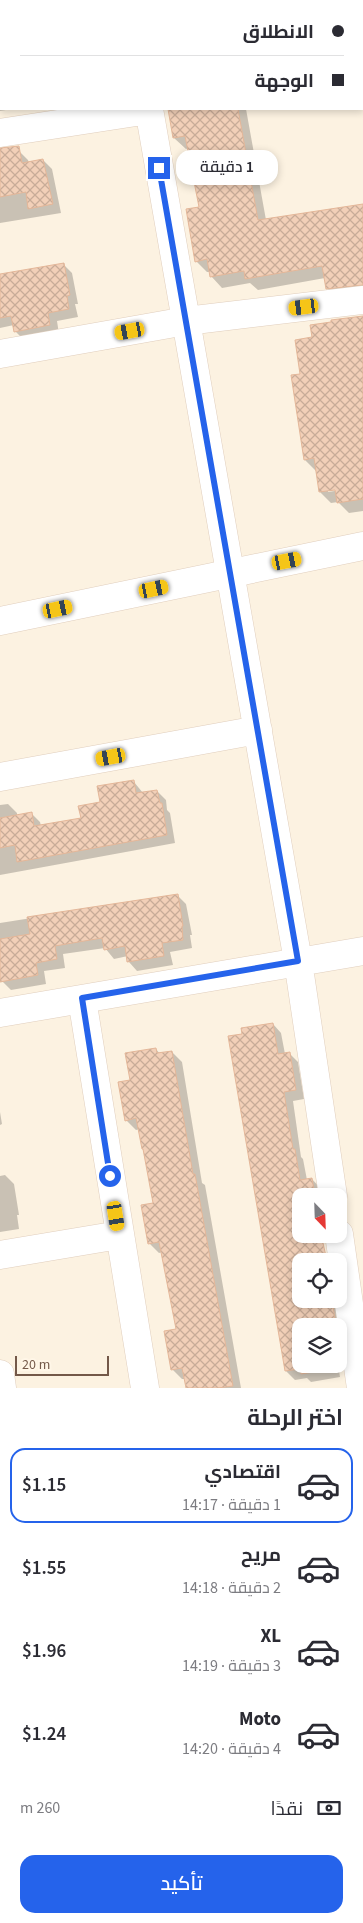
<!DOCTYPE html>
<html lang="ar">
<head>
<meta charset="utf-8">
<style>
  body { margin:0; font-family:"Source Sans 3",Cairo,sans-serif; background:#f2f2f3; color:#2b2b33; direction:rtl; height:100vh; display:flex; flex-direction:column; font-size:19px; white-space:nowrap }
  * { box-sizing:border-box; margin:0 }
  p { font-size:16px; color:#7c7c81 }
  .icon { flex:none; width:28px; height:28px; fill:none; stroke:currentColor; stroke-width:2; stroke-linecap:round; stroke-linejoin:round }
  .map { position:relative; height:1388px; overflow:hidden; direction:ltr }
  .side { display:flex; flex-direction:column; background:#fff; flex:1 }
  .side>* { flex:none }
  .top-card { position:absolute; left:0px; top:0px; width:364px; height:110px; box-shadow:0 2px 8px #0003; direction:rtl; display:grid; align-content:center; height:110px; padding:0 20px; background:#fff }
  .needle { width:32px; rotate:157deg }
  .fabs { position:absolute; left:292px; top:1188px; display:grid; gap:10px }
  .fabs a { display:grid; place-items:center; width:55px; height:55px; border-radius:10px; background:#fff; box-shadow:0 2px 8px #0003; font-size:25px }
  .scale { position:absolute; left:15px; bottom:12px; width:94px; box-sizing:border-box; padding-left:5px; border:2px solid #735848; border-top:0; font-size:14px; line-height:18px; white-space:nowrap; color:#735848; -webkit-text-stroke:4px #fff6e7; paint-order:stroke }
  .end { position:absolute; width:22px; height:22px; margin:-11px; border:6px solid #2563eb; background:#fff; box-shadow:0 0 0 2px #fff }
  .from { border-radius:50% }
  .bubble { position:absolute; height:35px; border-radius:15px; background:#fff; box-shadow:0 2px 8px #0003; font-size:16px; font-weight:600; line-height:35px; text-align:center; direction:rtl }
  .car { position:absolute; width:15px; height:30px; margin:-15px -8px; border-radius:6px; box-shadow:0 0 4px 1px #0007; background:linear-gradient(#f5c518 24%,#345 0 40%,#f5c518 0 76%,#345 0 86%,#f5c518 0) }
  .top-card b { display:flex; align-items:center; gap:18px; height:48px; font-size:19px }
  .top-card b+b { border-top:1px solid #e1e1e2 }
  .top-card i { width:12px; height:12px; background:#2b2b33 }
  ul { padding:0; list-style:none }
  li { display:flex; align-items:center; gap:15px; height:75px; margin:0 10px 8px; padding:0 10px; border:2px solid transparent; border-radius:15px }
  li div { flex:1 }
  li b { display:block; font-size:19px }
  li em { font-style:normal; font-weight:600 }
  li.current { border-color:#2563eb }
  li>.icon { width:45px; height:45px; stroke-width:1.5 }
  h2 { padding:0 20px; font-size:22px; line-height:60px }
  .pay { display:flex; align-items:center; gap:12px; height:55px; padding:0 20px; font-size:19px }
  .pay p { margin-inline-start:auto }
  .action { display:flex; gap:10px; margin-top:auto; padding:10px 20px }
  .action a { flex:1; height:58px; border-radius:15px; background:#2563eb; color:#fff; font-size:20px; font-weight:600; line-height:58px; text-align:center }
  .map>svg:first-child { display:block }
</style>
</head>
<body>
<div class="map">
<svg width="363" height="1388" viewBox="0 0 363 1388">
  <defs>
    <pattern id="building-cross-hatch" width="8" height="8" patternUnits="userSpaceOnUse" patternTransform="scale(1.25)"><rect width="8" height="8" fill="#f2d0b8"/><path d="M0 0l8 8M0 8l8-8" fill="none" stroke="#c8ac98"/></pattern>
  </defs>
  <rect width="100%" height="100%" fill="#fcf2e1"/>
  <!-- shadow -->
  <path fill="#0003" fill-rule="evenodd" d="M 0,0 L 1,109 L 6,110 L 0,111 Z
    M 51,0 L 104,0 L 104,1 L 51,1 Z
    M 169,109 L 246,109 L 266,220 L 363,205 L 363,296 L 338,299 L 327,288 L 325,278 L 258,290 L 250,283 L 222,288 L 211,276 L 210,272 L 207,272 L 196,261 L 200,208 L 189,148 L 186,149 L 174,138 Z
    M 19,151 L 28,160 L 29,163 L 43,160 L 52,169 L 61,213 L 0,223 L 0,154 Z
    M 63,264 L 72,273 L 78,304 L 75,304 L 78,317 L 57,321 L 59,334 L 24,340 L 15,331 L 14,325 L 0,328 L 0,275 Z
    M 363,317 L 363,511 L 349,513 L 338,502 L 331,503 L 320,492 L 316,471 L 305,460 L 302,375 L 314,338 ZM 341,488 L 341,490 L 328,492 L 328,490 Z
    M 134,782 L 143,793 L 157,791 L 166,800 L 167,810 L 170,813 L 175,843 L 0,875 L 0,805 L 8,804 L 17,813 L 17,816 L 31,813 L 40,822 L 41,826 L 82,819 L 101,803 Z
    M 177,895 L 186,904 L 192,935 L 190,935 L 192,948 L 170,952 L 173,965 L 137,971 L 129,962 L 128,956 L 114,959 L 105,948 L 63,954 L 65,968 L 44,971 L 46,984 L 11,990 L 2,981 L 0,976 L 0,923 Z
    M 273,1024 L 281,1033 L 285,1054 L 289,1053 L 298,1062 L 304,1099 L 293,1101 L 301,1157 L 303,1159 L 307,1180 L 312,1179 L 320,1188 L 322,1196 L 301,1196 L 301,1234 L 315,1234 L 320,1261 L 301,1261 L 301,1299 L 327,1299 L 328,1304 L 332,1303 L 341,1312 L 347,1349 L 339,1350 L 339,1326 L 301,1326 L 301,1364 L 338,1364 L 340,1377 L 311,1382 L 307,1378 L 295,1380 L 286,1371 L 243,1035 Z
    M 156,1049 L 160,1054 L 172,1052 L 182,1062 L 202,1183 L 205,1185 L 241,1388 L 187,1388 L 186,1379 L 182,1379 L 172,1369 L 178,1330 L 163,1252 L 159,1253 L 149,1243 L 154,1204 L 140,1129 L 136,1130 L 126,1120 L 132,1081 Z
    M 0,1112 L 2,1124 L 0,1125 Z
    M 5,1175 L 14,1184 L 19,1215 L 17,1215 L 19,1229 L 0,1232 L 0,1176 Z"/>
  <!-- building -->
  <path fill="url(#building-cross-hatch)" stroke="#e4b799" d="M 168,109 L 238,109 L 258,220 L 363,204 L 363,285 L 326,289 L 322,266 L 245,279 L 244,271 L 210,277 L 207,259 L 195,262 L 186,209 L 199,207 L 185,136 L 173,138 Z
    M 19,146 L 22,163 L 43,159 L 53,204 L 28,209 L 26,192 L 0,197 L 0,148 Z
    M 64,263 L 70,295 L 67,296 L 69,309 L 48,313 L 50,325 L 14,332 L 11,316 L 0,318 L 0,274 Z
    M 363,316 L 363,499 L 337,503 L 335,490 L 319,492 L 314,458 L 304,460 L 291,375 L 300,374 L 295,340 L 312,337 L 310,325 L 331,322 L 331,320 Z
    M 134,780 L 136,793 L 157,790 L 160,803 L 162,803 L 167,835 L 17,862 L 15,845 L 0,848 L 0,818 L 32,812 L 34,826 L 81,818 L 78,806 L 100,802 L 97,786 Z
    M 178,894 L 183,926 L 182,926 L 183,940 L 162,943 L 164,956 L 127,962 L 125,946 L 104,950 L 102,938 L 55,946 L 57,959 L 36,963 L 38,975 L 0,982 L 0,939 L 30,934 L 27,917 Z
    M 273,1023 L 278,1054 L 290,1052 L 296,1090 L 284,1092 L 293,1149 L 295,1149 L 300,1180 L 312,1178 L 315,1196 L 301,1196 L 301,1234 L 321,1234 L 327,1261 L 301,1261 L 301,1299 L 332,1299 L 336,1326 L 301,1326 L 301,1364 L 331,1364 L 332,1369 L 301,1374 L 300,1369 L 285,1371 L 228,1036 L 242,1034 L 241,1028 Z
    M 156,1048 L 157,1053 L 172,1051 L 193,1174 L 195,1174 L 233,1386 L 218,1388 L 186,1388 L 182,1368 L 171,1370 L 164,1331 L 176,1329 L 159,1242 L 148,1244 L 141,1205 L 153,1203 L 143,1149 L 142,1149 L 136,1118 L 125,1121 L 118,1082 L 130,1080 L 125,1053 Z"/>
  <g fill="none" stroke-linecap="round" stroke-linejoin="round">
    <defs>
      <path id="minor" d="M 130,0 L 130,1
        M 149,109 L 298,961 L 333,1196
        M 0,133 L 149,110
        M 0,354 L 186,321 L 363,300
        M 0,621 L 363,546
        M 0,777 L 258,730
        M 82,999 L 145,1388
        M 0,1013 L 363,951
        M 339,1234 L 361,1388
        M 0,1255 L 119,1235
        M 0,1374 L 2,1388"/>
    </defs>
    <!-- minor casing -->
    <use href="#minor" stroke="#e0cebd" stroke-width="29"/>
    <!-- minor -->
    <use href="#minor" stroke="#fff" stroke-width="28"/>
  </g>
  <g fill="none" stroke-linecap="round" stroke-linejoin="round">
    <!-- route -->
    <path stroke="#2563eb" stroke-width="6" d="M 110,1176 L 82,998 L 298,961 L 159,168"/>
  </g>
</svg>
<div class="fabs">
<a><svg class="needle" viewBox="-14 -14 28 28"><path d="M0-13l5 13h-10z" fill="#e53935"/><path d="M0 13l5-13h-10z" fill="#7c7c81"/></svg></a>
<a><svg class="icon" aria-label="locate" viewBox="0 0 24 24"><circle cx="12" cy="12" r="6"/><path d="M12 2v4M12 18v4M2 12h4M18 12h4"/></svg></a>
<a><svg class="icon" aria-label="layers" viewBox="0 0 24 24"><path d="M12 4l9 5-9 5-9-5zM3 14l9 5 9-5"/></svg></a>
</div>
<div class="scale">20 m</div>
<i class="end from" style="left:110px;top:1176px"></i>
<i class="end" style="left:159px;top:168px"></i>
<div class="bubble" style="left:176px;top:150px;width:102px">1 دقيقة</div>
<i class="car" style="left:304px;top:307px;rotate:263deg"></i>
<i class="car" style="left:130px;top:331px;rotate:260deg"></i>
<i class="car" style="left:287px;top:561px;rotate:79deg"></i>
<i class="car" style="left:154px;top:589px;rotate:78deg"></i>
<i class="car" style="left:58px;top:609px;rotate:78deg"></i>
<i class="car" style="left:111px;top:757px;rotate:260deg"></i>
<i class="car" style="left:116px;top:1216px;rotate:171deg"></i>
<div class="top-card">
<b><i class="from"></i>الانطلاق</b>
<b><i></i>الوجهة</b>
</div>
</div>
<section class="side">
<h2>اختر الرحلة</h2>
<ul>
<li class="current"><svg class="icon" aria-label="car" viewBox="0 0 24 24"><path d="M5 17H2v-5l4-1 3-4h7l3 4 3 1v5h-3M9 17h6M6 11h13"/><circle cx="7" cy="17" r="2"/><circle cx="17" cy="17" r="2"/></svg><div><b>اقتصادي</b><p>1 دقيقة · 14:17</p></div><em>$1.15</em></li>
<li><svg class="icon" aria-label="car" viewBox="0 0 24 24"><path d="M5 17H2v-5l4-1 3-4h7l3 4 3 1v5h-3M9 17h6M6 11h13"/><circle cx="7" cy="17" r="2"/><circle cx="17" cy="17" r="2"/></svg><div><b>مريح</b><p>2 دقيقة · 14:18</p></div><em>$1.55</em></li>
<li><svg class="icon" aria-label="car" viewBox="0 0 24 24"><path d="M5 17H2v-5l4-1 3-4h7l3 4 3 1v5h-3M9 17h6M6 11h13"/><circle cx="7" cy="17" r="2"/><circle cx="17" cy="17" r="2"/></svg><div><b>XL</b><p>3 دقيقة · 14:19</p></div><em>$1.96</em></li>
<li><svg class="icon" aria-label="car" viewBox="0 0 24 24"><path d="M5 17H2v-5l4-1 3-4h7l3 4 3 1v5h-3M9 17h6M6 11h13"/><circle cx="7" cy="17" r="2"/><circle cx="17" cy="17" r="2"/></svg><div><b>Moto</b><p>4 دقيقة · 14:20</p></div><em>$1.24</em></li>
</ul>
<div class="pay"><svg class="icon" aria-label="cash" viewBox="0 0 24 24"><path d="M3 7h18v10H3z"/><circle cx="12" cy="12" r="2"/></svg>نقدًا<p>260 m</p></div>
<div class="action"><a>تأكيد</a></div>
</section>
</body>
</html>
